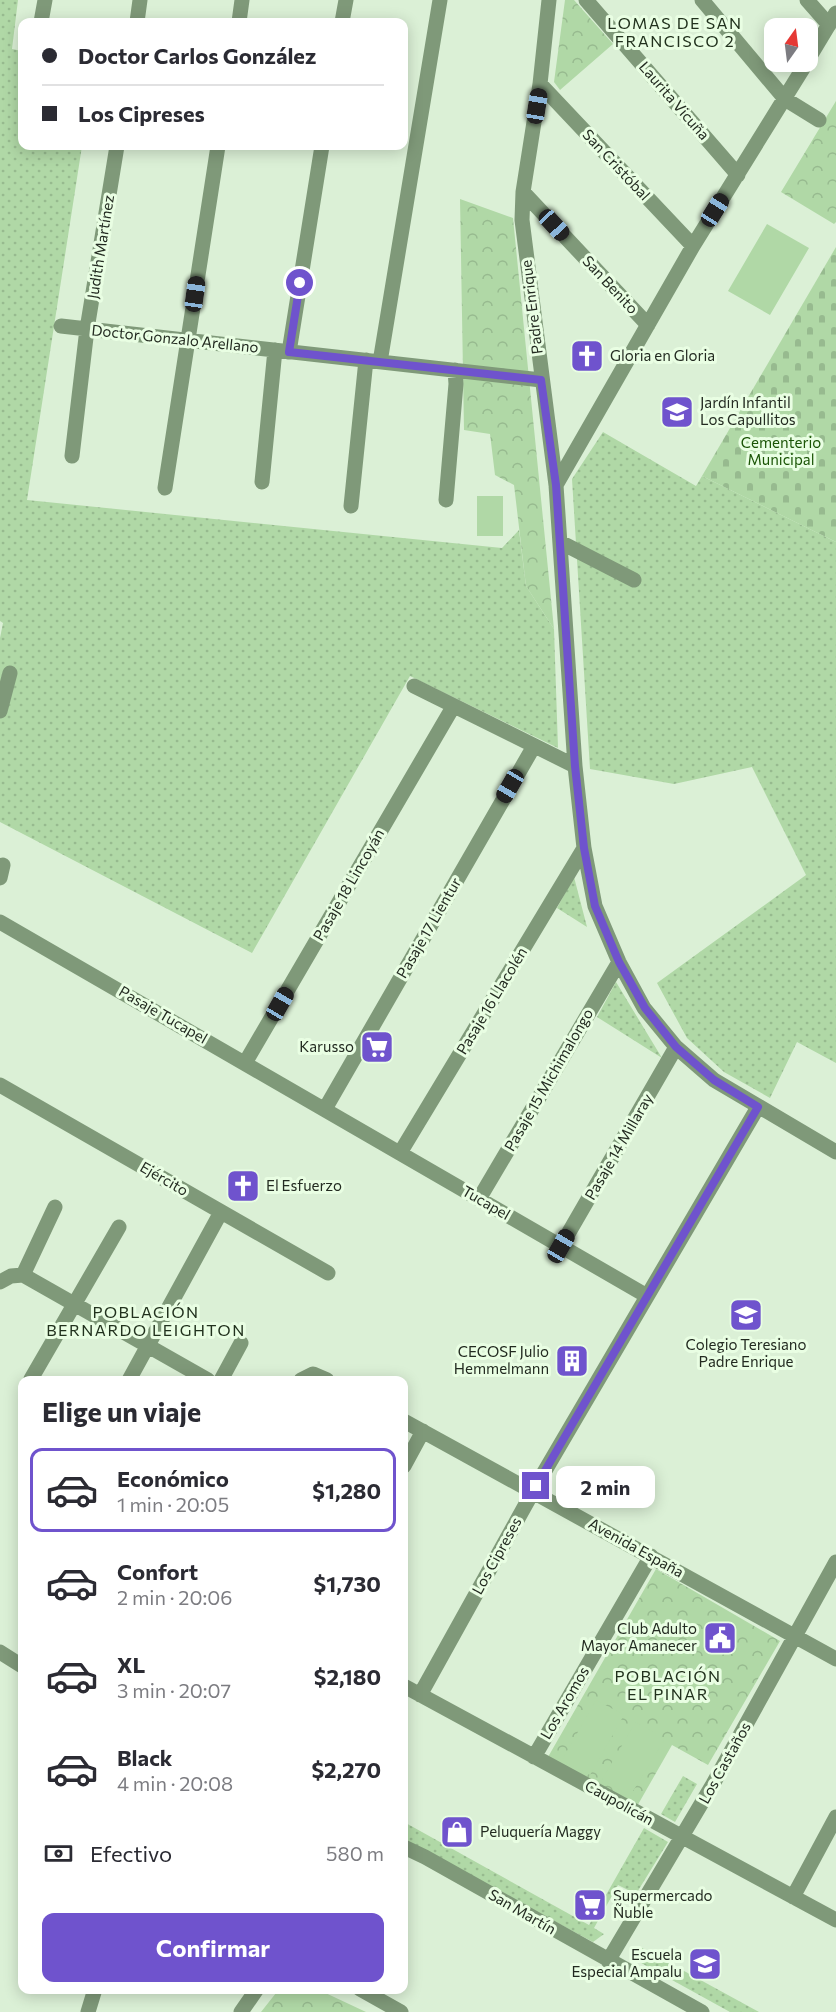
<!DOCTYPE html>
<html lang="es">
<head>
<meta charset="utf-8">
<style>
  body { margin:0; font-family:Commissioner,sans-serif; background:#f2f2f3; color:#2b2b33; height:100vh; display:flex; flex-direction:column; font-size:22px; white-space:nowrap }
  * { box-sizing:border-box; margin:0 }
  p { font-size:20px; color:#7c7c81 }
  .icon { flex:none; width:33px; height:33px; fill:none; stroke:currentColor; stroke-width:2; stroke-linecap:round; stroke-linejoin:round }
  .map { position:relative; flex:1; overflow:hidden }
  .panel { position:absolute; left:18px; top:1376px; width:390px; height:618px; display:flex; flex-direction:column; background:#fff; border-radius:12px; box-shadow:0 3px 15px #0003 }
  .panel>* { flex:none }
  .guide { position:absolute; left:18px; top:18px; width:390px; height:132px; border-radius:12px; box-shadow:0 3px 15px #0003; display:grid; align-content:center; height:132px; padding:0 24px; background:#fff }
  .needle { width:39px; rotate:14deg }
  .controls { position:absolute; left:764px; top:18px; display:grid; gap:12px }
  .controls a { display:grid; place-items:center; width:54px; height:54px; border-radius:12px; background:#fff; box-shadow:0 3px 15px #0003; font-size:30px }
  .end { position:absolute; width:27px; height:27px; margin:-14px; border:8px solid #6f53cd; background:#fff; box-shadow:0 0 0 3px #fff }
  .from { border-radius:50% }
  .bubble { position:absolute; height:42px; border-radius:12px; background:#fff; box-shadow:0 3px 15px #0003; font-size:20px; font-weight:700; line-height:42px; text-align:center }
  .car { position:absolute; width:18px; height:36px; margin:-18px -9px; border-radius:8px; box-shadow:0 0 4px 2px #0007; background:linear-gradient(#222 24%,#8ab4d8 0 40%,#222 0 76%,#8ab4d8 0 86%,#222 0) }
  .guide b { display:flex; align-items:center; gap:21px; height:57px; font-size:22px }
  .guide b+b { border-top:2px solid #e1e1e2 }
  .guide i { width:15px; height:15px; background:#2b2b33 }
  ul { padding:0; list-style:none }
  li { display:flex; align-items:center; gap:18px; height:84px; margin:0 12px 9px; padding:0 12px; border:3px solid transparent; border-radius:12px }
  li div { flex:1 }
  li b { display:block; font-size:22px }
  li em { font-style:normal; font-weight:700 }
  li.current { border-color:#6f53cd }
  li>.icon { width:54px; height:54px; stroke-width:1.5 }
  h2 { padding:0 24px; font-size:27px; line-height:72px }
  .pay { display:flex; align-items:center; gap:15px; height:66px; padding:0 24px; font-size:22px }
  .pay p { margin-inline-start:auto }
  .cta { display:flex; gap:12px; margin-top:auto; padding:12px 24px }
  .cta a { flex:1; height:69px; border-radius:12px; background:#6f53cd; color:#fff; font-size:24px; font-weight:700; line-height:69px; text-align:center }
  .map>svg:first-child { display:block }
</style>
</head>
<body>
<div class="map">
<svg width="836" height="2012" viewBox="0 0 836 2012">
  <defs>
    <pattern id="grass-dots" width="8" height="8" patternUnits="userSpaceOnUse" patternTransform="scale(1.5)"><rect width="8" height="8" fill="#b0d8a6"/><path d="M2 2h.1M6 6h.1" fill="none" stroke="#97ba8f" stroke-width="1.8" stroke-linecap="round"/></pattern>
    <pattern id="cemetery-stones" width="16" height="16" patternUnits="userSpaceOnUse" patternTransform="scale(1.5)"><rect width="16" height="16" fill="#b0d8a6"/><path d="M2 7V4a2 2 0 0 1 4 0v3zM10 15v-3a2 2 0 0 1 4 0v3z" fill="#97ba8f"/></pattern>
    <pattern id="park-crowns" width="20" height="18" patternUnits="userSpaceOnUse" patternTransform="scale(1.5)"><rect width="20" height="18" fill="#b0d8a6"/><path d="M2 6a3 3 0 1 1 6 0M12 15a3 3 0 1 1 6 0" fill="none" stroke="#97ba8f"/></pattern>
  </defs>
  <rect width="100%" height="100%" fill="#dbf0d6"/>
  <!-- grass -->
  <path fill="url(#grass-dots)" d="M 0,0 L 18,0 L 12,49 L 22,51 L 22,146 L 82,146 L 27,500 L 502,548 L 519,530 L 526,586 L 554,629 L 558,748 L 410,676 L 252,953 L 0,822 L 0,638 L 3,623 L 0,621 Z
    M 603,432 L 696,486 L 702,476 L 836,542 L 836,1063 L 797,1042 L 770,1098 L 724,1072 L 687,1038 L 657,983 L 806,875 L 752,767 L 674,784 L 590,769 L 572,479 Z
    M 574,877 L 587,927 L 557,908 Z
    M 616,982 L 662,1058 L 597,1017 Z
    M 683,1776 L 697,1784 L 675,1822 L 661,1814 Z
    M 404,1822 L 589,1925 L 644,1828 L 668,1842 L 636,1894 L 618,1885 L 594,1928 L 604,1934 L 593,1942 L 404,1840 Z
    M 633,1946 L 642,1948 L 759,2012 L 730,2012 L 634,1959 Z"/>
  <!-- cemetery -->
  <path fill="url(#cemetery-stones)" d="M 836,247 L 836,542 L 702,476 Z"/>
  <!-- park -->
  <path fill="url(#park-crowns)" d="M 565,0 L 574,0 L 613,44 L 560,90 L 554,82 Z
    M 836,101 L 836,222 L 834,224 L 781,192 Z
    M 460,199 L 513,218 L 554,629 L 526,586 L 514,485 L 495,475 L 490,434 L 464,430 Z
    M 656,1569 L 780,1641 L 708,1765 L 672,1745 L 636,1808 L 548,1757 Z
    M 286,1989 L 317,1989 L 366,2012 L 261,2012 L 276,1993 Z"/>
  <!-- pitch -->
  <path fill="#b0d8a6" d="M 767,224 L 809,248 L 770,315 L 728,291 Z
    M 477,496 L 503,496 L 503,536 L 477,536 Z
    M 596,1700 L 624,1715 L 590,1775 L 562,1760 Z
    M 636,1722 L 665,1739 L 630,1796 L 602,1779 Z"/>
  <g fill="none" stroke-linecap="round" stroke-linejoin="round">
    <!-- minor -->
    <path stroke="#7f9979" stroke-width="15" d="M 549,0 L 540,84 L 523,192 L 522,220 L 556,485 L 575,766 L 584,848 L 595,906 L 619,962 L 644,1008 L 676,1047 L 714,1080 L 836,1152
      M 586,0 L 738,175
      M 702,0 L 785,99 L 819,120
      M 807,0 L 829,25
      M 41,22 L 45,0
      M 137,22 L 140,0
      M 239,22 L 242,0
      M 342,22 L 346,0
      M 807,61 L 836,13
      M 540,84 L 693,246
      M 523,192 L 648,325
      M 61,326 L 541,380
      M 289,352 L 322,146
      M 380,362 L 440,0
      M 72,456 L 87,329 L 117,146
      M 262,482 L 275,350
      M 556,485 L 693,246 L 807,62
      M 165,488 L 218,146
      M 446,500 L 456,384 L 455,370
      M 351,506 L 366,360
      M 560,542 L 634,580
      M 414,686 L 575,766
      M 0,711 L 10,673
      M 0,878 L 3,865
      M 0,922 L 647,1296
      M 245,1063 L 453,707
      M 0,1085 L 328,1273
      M 325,1109 L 534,746
      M 400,1153 L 584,848
      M 479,1199 L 619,962
      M 561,1246 L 676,1047
      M 23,1275 L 208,1380
      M 23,1275 L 55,1207
      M 0,1282 L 11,1276 L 23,1275
      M 31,1379 L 119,1227
      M 129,1380 L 221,1212
      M 221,1380 L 241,1343
      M 301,1380 L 313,1374 L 327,1380
      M 404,1421 L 836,1659
      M 404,1466 L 423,1431
      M 0,1652 L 22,1666
      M 404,1686 L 836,1920
      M 420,1695 L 536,1486 L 758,1107
      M 534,1757 L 651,1556
      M 404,1847 L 425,1857 L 702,2012
      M 793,1897 L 836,1817
      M 608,1961 L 713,1784 L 836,1562
      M 360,1989 L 401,2012
      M 88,2012 L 95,1989
      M 241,2012 L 257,1989"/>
  </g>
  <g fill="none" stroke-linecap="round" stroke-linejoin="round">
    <!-- route -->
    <path stroke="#6f53cd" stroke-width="8" d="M 300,283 L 289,352 L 541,380 L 556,485 L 575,766 L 584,848 L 595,906 L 619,962 L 645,1008 L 676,1047 L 714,1080 L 758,1107 L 536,1486"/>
  </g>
  <!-- icons -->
  <defs>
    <symbol id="church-square" viewBox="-11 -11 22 22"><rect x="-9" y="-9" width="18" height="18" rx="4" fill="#6f53cd" stroke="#e9fee3"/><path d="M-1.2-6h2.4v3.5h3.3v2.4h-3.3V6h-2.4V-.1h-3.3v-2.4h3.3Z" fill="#fff"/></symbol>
    <symbol id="school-square" viewBox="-11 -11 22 22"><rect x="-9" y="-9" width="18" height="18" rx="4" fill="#6f53cd" stroke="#e9fee3"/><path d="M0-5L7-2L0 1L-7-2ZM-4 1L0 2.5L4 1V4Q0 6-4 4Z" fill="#fff"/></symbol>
    <symbol id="supermarket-square" viewBox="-11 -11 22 22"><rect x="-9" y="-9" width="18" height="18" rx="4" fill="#6f53cd" stroke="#e9fee3"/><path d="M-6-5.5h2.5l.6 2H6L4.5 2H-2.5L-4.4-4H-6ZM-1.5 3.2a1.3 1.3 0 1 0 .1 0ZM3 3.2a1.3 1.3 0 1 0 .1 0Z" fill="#fff"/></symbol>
    <symbol id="building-square" viewBox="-11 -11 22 22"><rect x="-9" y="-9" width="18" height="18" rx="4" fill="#6f53cd" stroke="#e9fee3"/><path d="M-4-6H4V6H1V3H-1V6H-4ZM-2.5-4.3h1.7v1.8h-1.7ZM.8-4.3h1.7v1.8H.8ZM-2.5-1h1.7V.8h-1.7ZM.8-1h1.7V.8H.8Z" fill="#fff"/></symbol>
    <symbol id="civic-square" viewBox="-11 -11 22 22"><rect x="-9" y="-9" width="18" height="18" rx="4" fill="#6f53cd" stroke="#e9fee3"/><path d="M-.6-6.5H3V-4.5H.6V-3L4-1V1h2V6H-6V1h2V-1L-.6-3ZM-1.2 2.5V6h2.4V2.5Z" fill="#fff"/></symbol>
    <symbol id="shop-square" viewBox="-11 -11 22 22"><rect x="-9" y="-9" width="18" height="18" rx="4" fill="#6f53cd" stroke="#e9fee3"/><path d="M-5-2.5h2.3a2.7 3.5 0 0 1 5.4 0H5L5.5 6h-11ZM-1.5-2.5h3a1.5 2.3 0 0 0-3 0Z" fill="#fff"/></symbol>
  </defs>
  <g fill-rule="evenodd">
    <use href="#church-square" x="568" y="337" width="38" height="38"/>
    <use href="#school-square" x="658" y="393" width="38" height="38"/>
    <use href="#supermarket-square" x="358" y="1028" width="38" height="38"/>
    <use href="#church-square" x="224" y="1167" width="38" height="38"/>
    <use href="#school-square" x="727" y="1296" width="38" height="38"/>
    <use href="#building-square" x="553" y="1342" width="38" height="38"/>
    <use href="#civic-square" x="701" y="1619" width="38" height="38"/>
    <use href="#shop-square" x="438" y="1813" width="38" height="38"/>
    <use href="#supermarket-square" x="571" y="1886" width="38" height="38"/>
    <use href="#school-square" x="686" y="1945" width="38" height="38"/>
  </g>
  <g text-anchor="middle" stroke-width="6" stroke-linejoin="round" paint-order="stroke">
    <!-- street labels -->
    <g font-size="15" fill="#232b21" stroke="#e9fee3">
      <text transform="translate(674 101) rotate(49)" y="5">Laurita Vicuña</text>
      <text transform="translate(616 165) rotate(47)" y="5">San Cristóbal</text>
      <text transform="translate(101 247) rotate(-81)" y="5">Judith Martínez</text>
      <text transform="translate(610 285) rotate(47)" y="5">San Benito</text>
      <text transform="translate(532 307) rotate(-97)" y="5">Padre Enrique</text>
      <text transform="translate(175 339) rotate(6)" y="5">Doctor Gonzalo Arellano</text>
      <text transform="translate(349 885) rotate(-60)" y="5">Pasaje 18 Lincoyán</text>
      <text transform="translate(429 928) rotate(-60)" y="5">Pasaje 17 Lientur</text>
      <text transform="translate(492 1001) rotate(-59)" y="5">Pasaje 16 Llacolén</text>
      <text transform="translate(163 1015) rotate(30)" y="5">Pasaje Tucapel</text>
      <text transform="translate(549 1080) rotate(-60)" y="5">Pasaje 15 Michimalongo</text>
      <text transform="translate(619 1147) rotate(-60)" y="5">Pasaje 14 Millaray</text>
      <text transform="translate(164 1179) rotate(30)" y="5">Ejército</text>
      <text transform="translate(486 1203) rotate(30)" y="5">Tucapel</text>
      <text transform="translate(636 1548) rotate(29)" y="5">Avenida España</text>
      <text transform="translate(497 1556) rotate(-61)" y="5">Los Cipreses</text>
      <text transform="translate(565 1703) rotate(-60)" y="5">Los Aromos</text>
      <text transform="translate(725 1763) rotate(-61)" y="5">Los Castaños</text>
      <text transform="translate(619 1803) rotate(29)" y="5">Caupolicán</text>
      <text transform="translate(522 1912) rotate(30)" y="5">San Martín</text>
    </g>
    <!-- poi labels -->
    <g font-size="15" fill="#232b21" stroke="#e9fee3" text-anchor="start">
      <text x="610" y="361">Gloria en Gloria</text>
      <text x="700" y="408">Jardín Infantil<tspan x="700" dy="17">Los Capullitos</tspan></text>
      <text x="354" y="1052" text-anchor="end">Karusso</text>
      <text x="266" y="1191">El Esfuerzo</text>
      <text x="746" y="1350" text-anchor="middle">Colegio Teresiano<tspan x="746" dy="17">Padre Enrique</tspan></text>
      <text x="549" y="1357" text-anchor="end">CECOSF Julio<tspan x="549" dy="17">Hemmelmann</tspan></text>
      <text x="697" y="1634" text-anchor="end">Club Adulto<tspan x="697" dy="17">Mayor Amanecer</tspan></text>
      <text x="480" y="1837">Peluquería Maggy</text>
      <text x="613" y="1901">Supermercado<tspan x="613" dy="17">Ñuble</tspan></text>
      <text x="682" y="1960" text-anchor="end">Escuela<tspan x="682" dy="17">Especial Ampalu</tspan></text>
    </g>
    <!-- park labels -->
    <g font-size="15" fill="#1a5405" stroke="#e9fee3">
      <text x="781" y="448">Cementerio<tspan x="781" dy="17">Municipal</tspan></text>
    </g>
    <!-- neighbourhood labels -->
    <g font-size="16" letter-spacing="1.5" fill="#21311d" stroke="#e9fee3">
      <text x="675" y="29">LOMAS DE SAN<tspan x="675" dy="18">FRANCISCO 2</tspan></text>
      <text x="146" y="1318">POBLACIÓN<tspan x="146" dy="18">BERNARDO LEIGHTON</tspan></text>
      <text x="668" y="1682">POBLACIÓN<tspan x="668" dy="18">EL PINAR</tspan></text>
    </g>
  </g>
</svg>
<div class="controls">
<a><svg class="needle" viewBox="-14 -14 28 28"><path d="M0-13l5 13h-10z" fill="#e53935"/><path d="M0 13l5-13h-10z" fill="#7c7c81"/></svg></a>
</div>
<i class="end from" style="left:300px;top:283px"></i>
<i class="end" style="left:536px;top:1486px"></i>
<div class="bubble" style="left:556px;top:1466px;width:99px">2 min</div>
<i class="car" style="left:537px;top:106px;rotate:9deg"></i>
<i class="car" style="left:715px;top:210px;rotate:32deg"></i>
<i class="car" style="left:554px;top:225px;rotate:137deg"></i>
<i class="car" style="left:195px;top:294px;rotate:8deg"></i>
<i class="car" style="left:510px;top:786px;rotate:210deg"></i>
<i class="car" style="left:280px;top:1004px;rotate:30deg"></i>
<i class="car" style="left:561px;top:1246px;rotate:30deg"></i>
<div class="guide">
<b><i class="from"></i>Doctor Carlos González</b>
<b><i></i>Los Cipreses</b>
</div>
<section class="panel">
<h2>Elige un viaje</h2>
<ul>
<li class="current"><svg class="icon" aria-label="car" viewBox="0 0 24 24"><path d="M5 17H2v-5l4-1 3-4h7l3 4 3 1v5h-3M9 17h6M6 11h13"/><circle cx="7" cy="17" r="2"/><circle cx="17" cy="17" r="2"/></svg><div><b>Económico</b><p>1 min · 20:05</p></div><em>$1,280</em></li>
<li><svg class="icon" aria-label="car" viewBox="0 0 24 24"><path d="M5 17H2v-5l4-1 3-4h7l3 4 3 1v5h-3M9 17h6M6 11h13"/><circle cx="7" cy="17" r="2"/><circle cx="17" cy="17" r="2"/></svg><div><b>Confort</b><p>2 min · 20:06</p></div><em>$1,730</em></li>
<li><svg class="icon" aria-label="car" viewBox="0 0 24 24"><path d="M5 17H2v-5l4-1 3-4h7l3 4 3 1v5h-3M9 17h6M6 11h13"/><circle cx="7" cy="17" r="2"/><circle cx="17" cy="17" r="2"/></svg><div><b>XL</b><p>3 min · 20:07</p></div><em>$2,180</em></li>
<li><svg class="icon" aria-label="car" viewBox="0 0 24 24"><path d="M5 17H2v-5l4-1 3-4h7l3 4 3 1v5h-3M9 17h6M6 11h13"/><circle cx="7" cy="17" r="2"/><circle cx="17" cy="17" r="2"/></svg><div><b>Black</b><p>4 min · 20:08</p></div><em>$2,270</em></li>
</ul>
<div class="pay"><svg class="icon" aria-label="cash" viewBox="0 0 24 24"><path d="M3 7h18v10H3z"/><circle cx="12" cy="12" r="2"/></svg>Efectivo<p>580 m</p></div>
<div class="cta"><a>Confirmar</a></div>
</section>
</div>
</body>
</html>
